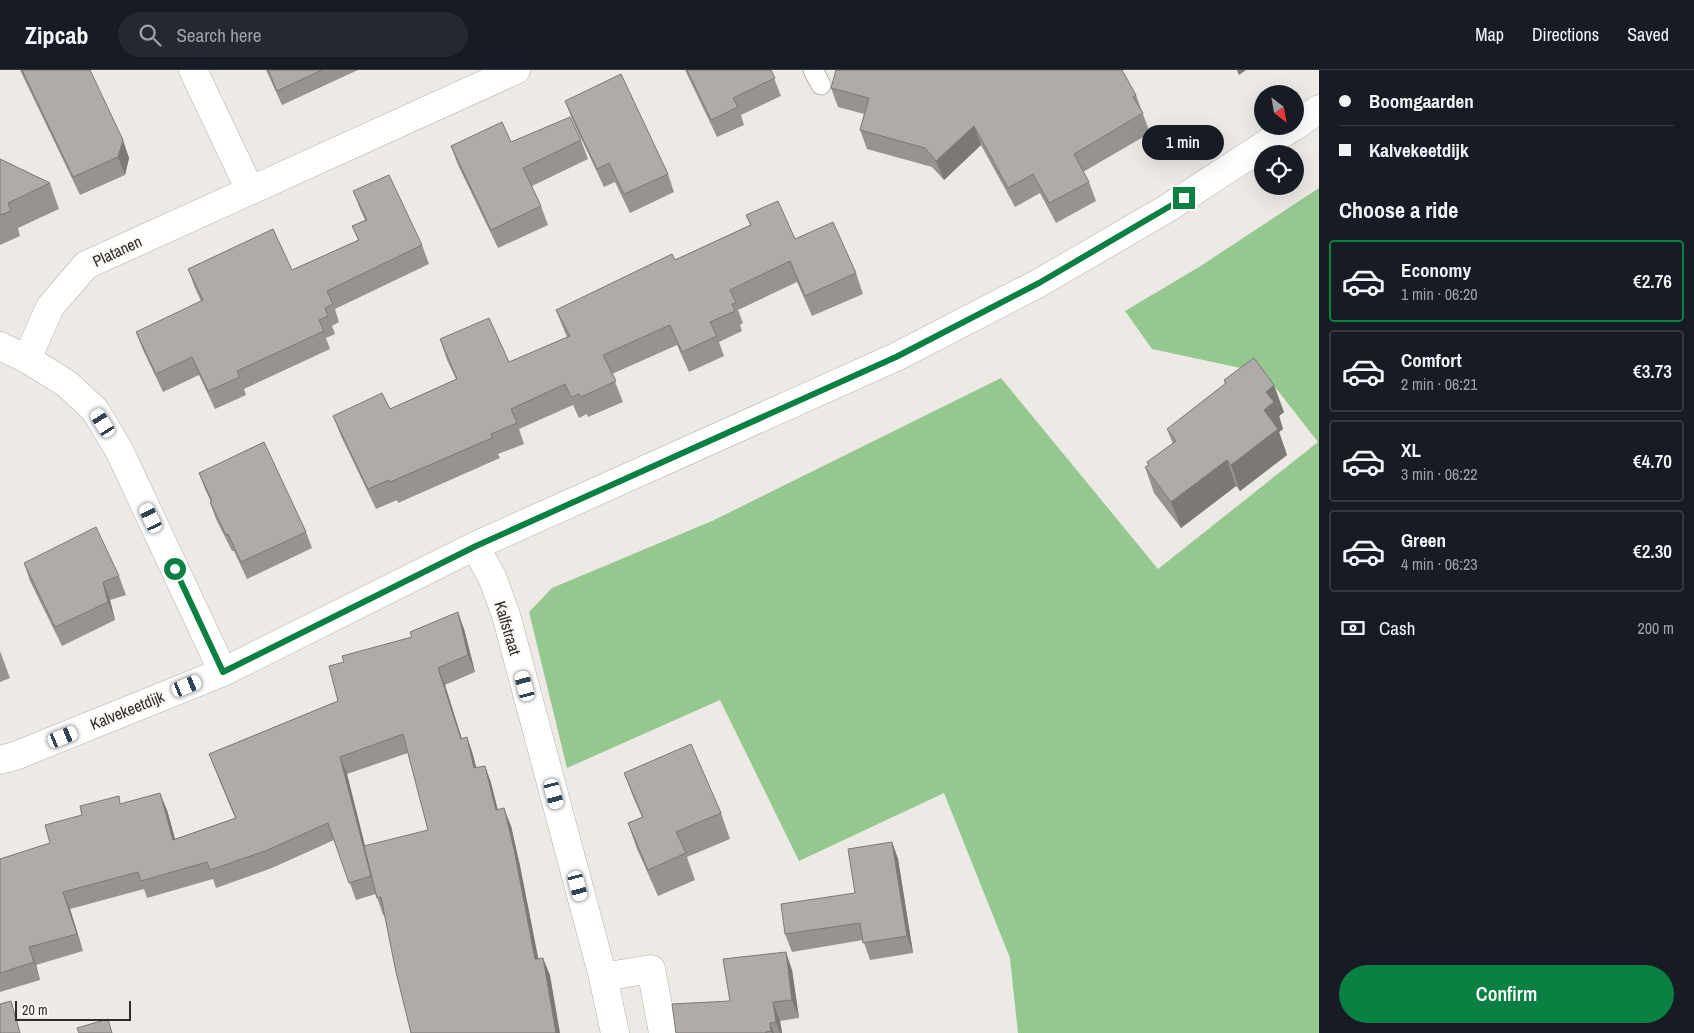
<!DOCTYPE html>
<html lang="en">
<head>
<meta charset="utf-8">
<style>
  body { margin:0; font-family:"Archivo Narrow",sans-serif; background:#242831; color:#f1f3f6; height:100vh; display:flex; flex-direction:column; font-size:19px; white-space:nowrap }
  * { box-sizing:border-box; margin:0 }
  p { font-size:16px; color:#9ea1a6 }
  .icon { flex:none; width:28px; height:28px; fill:none; stroke:currentColor; stroke-width:2; stroke-linecap:round; stroke-linejoin:round }
  .map { position:relative; flex:1; overflow:hidden }
  .sheet { display:flex; flex-direction:column; background:#171b24; width:375px }
  .sheet>* { flex:none }
  .hud { display:grid; align-content:center; height:110px; padding:0 20px; background:#171b24 }
  .needle { width:32px; rotate:149deg }
  .fabs { position:absolute; left:1254px; top:15px; display:grid; gap:10px }
  .fabs a { display:grid; place-items:center; width:50px; height:50px; border-radius:50%; background:#171b24; box-shadow:0 5px 20px #0002; font-size:25px }
  .scale { position:absolute; left:15px; bottom:12px; width:116px; box-sizing:border-box; padding-left:5px; border:2px solid #2e2c2b; border-top:0; font-size:14px; line-height:18px; white-space:nowrap; color:#2e2c2b; -webkit-text-stroke:4px #fbf8f3; paint-order:stroke }
  .end { position:absolute; width:22px; height:22px; margin:-11px; border:6px solid #0b8043; background:#fff; box-shadow:0 0 0 2px #fff }
  .from { border-radius:50% }
  .bubble { position:absolute; height:35px; border-radius:18px; background:#171b24; box-shadow:0 5px 20px #0002; font-size:16px; font-weight:600; line-height:35px; text-align:center }
  .car { position:absolute; width:15px; height:30px; margin:-15px -8px; border-radius:6px; box-shadow:0 0 4px 1px #0007; background:linear-gradient(#fff 24%,#345 0 40%,#fff 0 76%,#345 0 86%,#fff 0) }
  .hud b { display:flex; align-items:center; gap:18px; height:48px; font-size:19px }
  .hud b+b { border-top:1px solid #363941 }
  .hud i { width:12px; height:12px; background:#f1f3f6 }
  ul { padding:0; list-style:none }
  li { display:flex; align-items:center; gap:15px; height:82px; margin:0 10px 8px; padding:0 10px; border:2px solid #363941; border-radius:5px }
  li div { flex:1 }
  li b { display:block; font-size:19px }
  li em { font-style:normal; font-weight:600 }
  li.active { border-color:#0b8043 }
  li>.icon { width:45px; height:45px; stroke-width:1.5 }
  h2 { padding:0 20px; font-size:22px; line-height:60px }
  .pay { display:flex; align-items:center; gap:12px; height:55px; padding:0 20px; font-size:19px }
  .pay p { margin-inline-start:auto }
  .cta { display:flex; gap:10px; margin-top:auto; padding:10px 20px }
  .cta a { flex:1; height:58px; border-radius:30px; background:#0b8043; color:#fff; font-size:20px; font-weight:600; line-height:58px; text-align:center }
  header { display:flex; align-items:center; gap:30px; box-sizing:border-box; height:70px; padding:0 25px; background:#171b24; border-bottom:1px solid #363941 }
  header strong { font-size:24px }
  nav { display:flex; gap:28px; margin-inline-start:auto; font-size:18px }
  .search { width:350px; height:45px; background:#242831; display:flex; align-items:center; gap:12px; box-sizing:border-box; padding:0 18px; border-radius:28px; color:#9ea1a6; font-size:19px }
  main { display:flex; flex:1; min-height:0 }
  .map>svg:first-child { display:block }
</style>
</head>
<body>
<header>
<strong>Zipcab</strong>
<div class="search"><svg class="icon" aria-label="search" viewBox="0 0 24 24"><circle cx="10" cy="10" r="6"/><path d="M15 15l6 6"/></svg>Search here</div>
<nav><a>Map</a><a>Directions</a><a>Saved</a></nav>
</header>
<main>
<div class="map">
<svg width="1319" height="963" viewBox="0 0 1319 963">
  <rect width="100%" height="100%" fill="#edeae6"/>
  <!-- green -->
  <path fill="#94c88f" d="M 1319,118 L 1319,963 L 1018,963 L 1010,888 L 944,723 L 799,791 L 720,630 L 567,698 L 529,542 L 552,518 L 712,451 L 1001,308 L 1158,499 L 1318,372 L 1264,303 L 1152,279 L 1125,241 L 1199,197 Z"/>
  <g fill="none" stroke-linecap="round" stroke-linejoin="round">
    <defs>
      <path id="service" d="M 813,0 L 821,15"/>
      <path id="minor" d="M 193,0 L 250,120
        M 1295,56 L 1319,39
        M 0,276 L 27,289 L 67,314 L 95,340 L 119,380 L 223,602
        M 27,289 L 50,237 L 86,195 L 516,0
        M 475,476 L 492,507 L 506,545 L 603,907 L 615,963
        M 0,690 L 15,686 L 223,602 L 475,476 L 896,287 L 1039,213 L 1168,138 L 1294,56
        M 603,907 L 651,899 L 663,963"/>
    </defs>
    <!-- service casing -->
    <use href="#service" stroke="#b4b2ad" stroke-width="21"/>
    <!-- minor casing -->
    <use href="#minor" stroke="#b4b2ad" stroke-width="29"/>
    <!-- service -->
    <use href="#service" stroke="#fff" stroke-width="19"/>
    <!-- minor -->
    <use href="#minor" stroke="#fff" stroke-width="28"/>
  </g>
  <!-- wall -->
  <path fill="#979391" fill-rule="evenodd" d="M 20,0 L 90,0 L 129,88 L 125,105 L 80,125 Z
    M 266,0 L 358,0 L 282,35 Z
    M 685,0 L 771,0 L 781,26 L 741,45 L 744,55 L 717,67 Z
    M 831,18 L 1136,25 L 1150,63 L 1083,102 L 1089,112 L 1096,131 L 1056,153 L 1040,123 L 1015,137 L 981,75 L 944,110 L 932,97 L 867,79 L 860,60 L 864,44 L 838,37 Z
    M 565,31 L 668,104 L 674,122 L 630,143 L 615,112 L 604,117 L 572,49 Z
    M 581,70 L 588,89 L 532,116 L 541,136 L 548,155 L 498,178 L 458,95 L 451,76 L 511,72 Z
    M 0,89 L 50,113 L 59,139 L 18,158 L 20,166 L 0,175 Z
    M 353,121 L 422,175 L 429,194 L 335,239 L 339,252 L 332,256 L 335,264 L 326,268 L 330,279 L 244,319 L 246,325 L 215,339 L 199,305 L 163,322 L 143,280 L 136,262 L 201,231 L 195,218 L 188,199 L 292,200 L 358,170 L 352,156 L 365,150 L 360,139 Z
    M 746,145 L 795,169 L 856,203 L 863,224 L 812,246 L 797,212 L 738,240 L 743,253 L 740,255 L 742,261 L 719,272 L 724,286 L 689,302 L 677,275 L 612,304 L 623,332 L 588,347 L 587,344 L 579,348 L 573,335 L 519,359 L 524,374 L 498,384 L 500,388 L 398,433 L 397,430 L 376,439 L 341,366 L 333,346 L 390,339 L 456,309 L 447,290 L 440,269 L 509,292 L 567,267 L 564,260 L 556,240 L 675,190 L 750,155 Z
    M 1224,310 L 1284,342 L 1279,346 L 1283,359 L 1279,362 L 1287,385 L 1240,421 L 1236,416 L 1181,458 L 1154,423 L 1145,397 L 1148,395 L 1147,392 L 1173,374 L 1167,359 L 1225,314 Z
    M 199,403 L 306,462 L 312,478 L 247,509 L 234,481 L 232,481 L 216,449 L 210,432 L 211,432 L 205,419 Z
    M 24,493 L 119,506 L 126,525 L 110,530 L 115,550 L 62,576 L 30,511 Z
    M 464,559 L 475,602 L 445,615 L 462,669 L 467,667 L 473,685 L 476,698 L 485,696 L 491,713 L 498,740 L 511,756 L 520,796 L 538,889 L 550,905 L 384,845 L 383,845 L 376,824 L 356,830 L 334,770 L 272,798 L 216,818 L 213,809 L 147,828 L 144,819 L 70,839 L 83,881 L 36,895 L 40,910 L 0,922 L 0,789 L 50,773 L 82,745 L 122,734 L 167,740 L 175,769 L 235,748 L 216,702 L 209,684 L 338,631 ZM 408,683 L 428,760 L 365,776 L 347,704 Z
    M 0,581 L 10,608 L 0,612 Z
    M 624,703 L 721,743 L 730,769 L 687,787 L 695,810 L 658,826 L 637,779 L 628,753 L 642,747 L 634,729 Z
    M 892,772 L 898,789 L 913,883 L 870,890 L 863,870 L 792,882 L 785,864 L 855,823 Z
    M 792,900 L 799,948 L 780,951 L 782,963 L 676,963 L 730,931 Z"/>
  <!-- shaded-wall -->
  <path fill="#7b7876" d="M 1237,0 L 1246,0 L 1239,5 Z
    M 974,56 L 981,75 L 944,110 L 936,91 Z
    M 123,70 L 129,88 L 125,105 L 118,87 Z
    M 1274,315 L 1284,342 L 1279,346 L 1283,359 L 1279,362 L 1287,385 L 1240,421 L 1231,395 L 1264,340 L 1266,322 Z
    M 1227,390 L 1236,416 L 1181,458 L 1171,432 Z
    M 103,512 L 110,530 L 115,550 L 108,532 Z
    M 458,542 L 464,559 L 475,602 L 468,585 Z
    M 438,598 L 445,615 L 467,686 L 461,669 Z
    M 467,667 L 473,685 L 481,716 L 474,698 Z
    M 340,687 L 347,704 L 377,824 L 371,806 Z
    M 485,696 L 491,713 L 502,758 L 496,740 Z
    M 160,723 L 167,740 L 180,787 L 173,770 Z
    M 504,738 L 511,756 L 520,796 L 542,907 L 535,889 Z
    M 892,772 L 898,789 L 913,883 L 907,866 Z
    M 63,822 L 70,839 L 83,881 L 77,864 Z
    M 29,877 L 36,895 L 40,910 Z
    M 786,882 L 792,900 L 799,948 L 792,930 Z
    M 543,888 L 550,905 L 560,963 L 556,963 Z
    M 773,932 L 780,951 L 782,963 L 780,963 L 776,952 Z
    M 770,953 L 774,963 L 772,963 L 771,961 Z"/>
  <!-- building -->
  <path fill="#b0aba9" stroke="#7b7876" d="M 22,0 L 90,0 L 123,70 L 118,87 L 73,107 Z
    M 268,0 L 322,0 L 277,21 Z
    M 687,0 L 771,0 L 775,8 L 733,28 L 738,37 L 711,50 Z
    M 836,0 L 1122,0 L 1136,25 L 1133,27 L 1143,43 L 1074,84 L 1089,112 L 1049,133 L 1033,104 L 1008,118 L 974,56 L 936,91 L 925,78 L 860,60 L 869,28 L 831,18 Z
    M 621,4 L 668,104 L 624,124 L 609,93 L 597,99 L 565,31 Z
    M 570,47 L 581,70 L 523,98 L 541,136 L 491,160 L 451,76 L 502,52 L 511,72 Z
    M 0,89 L 50,113 L 8,133 L 11,141 L 0,145 Z
    M 389,105 L 422,175 L 327,221 L 333,234 L 325,238 L 328,246 L 319,250 L 324,261 L 237,301 L 240,307 L 208,321 L 192,287 L 156,304 L 136,262 L 203,230 L 188,199 L 273,159 L 292,200 L 359,170 L 352,156 L 367,150 L 353,121 Z
    M 778,131 L 795,169 L 833,152 L 856,203 L 805,226 L 790,191 L 730,220 L 736,233 L 732,234 L 735,241 L 710,252 L 717,266 L 682,282 L 670,255 L 603,285 L 616,311 L 581,327 L 579,324 L 571,327 L 565,314 L 511,339 L 517,353 L 491,364 L 492,368 L 390,412 L 389,410 L 368,419 L 333,346 L 382,323 L 390,339 L 457,309 L 440,269 L 489,248 L 509,292 L 570,266 L 556,240 L 672,184 L 675,190 L 751,155 L 746,145 Z
    M 1254,288 L 1274,315 L 1266,322 L 1274,332 L 1264,340 L 1278,359 L 1231,395 L 1227,390 L 1171,432 L 1145,397 L 1149,395 L 1147,392 L 1176,371 L 1167,359 L 1226,313 L 1224,310 Z
    M 264,372 L 306,462 L 241,492 L 228,464 L 226,465 L 210,432 L 212,431 L 199,403 Z
    M 96,457 L 119,506 L 103,512 L 108,532 L 55,557 L 24,493 Z
    M 458,542 L 468,585 L 438,598 L 461,669 L 467,667 L 474,698 L 485,696 L 496,740 L 504,738 L 514,779 L 535,889 L 543,888 L 556,963 L 411,963 L 396,902 L 381,827 L 377,828 L 364,776 L 428,760 L 403,664 L 340,687 L 371,806 L 349,813 L 328,753 L 265,781 L 210,800 L 207,792 L 141,811 L 138,802 L 63,822 L 77,864 L 29,877 L 34,892 L 0,903 L 0,789 L 50,773 L 45,755 L 82,745 L 80,736 L 119,726 L 120,734 L 160,723 L 173,770 L 236,748 L 209,684 L 338,631 L 329,596 L 344,592 L 342,586 L 412,567 L 410,562 Z
    M 691,674 L 721,743 L 676,762 L 686,783 L 648,800 L 628,753 L 643,747 L 624,703 Z
    M 892,772 L 907,866 L 863,873 L 860,853 L 785,864 L 781,834 L 855,823 L 848,779 Z
    M 786,882 L 792,930 L 773,932 L 776,952 L 770,953 L 771,961 L 766,962 L 766,963 L 676,963 L 672,934 L 730,931 L 723,889 Z
    M 11,931 L 20,963 L 0,963 L 0,934 Z
    M 108,949 L 112,963 L 79,963 L 77,958 Z"/>
  <g fill="none" stroke-linecap="round" stroke-linejoin="round">
    <!-- route -->
    <path stroke="#0b8043" stroke-width="6" d="M 175,499 L 223,602 L 476,476 L 896,287 L 1039,213 L 1184,128"/>
  </g>
  <g text-anchor="middle" stroke-width="4" stroke-linejoin="round" paint-order="stroke">
    <!-- street labels -->
    <g font-size="16" fill="#2e2c2b" stroke="#fbf8f3">
      <text transform="translate(117 181) rotate(-25)" y="6">Platanen</text>
      <text transform="translate(508 558) rotate(73)" y="6">Kalfstraat</text>
      <text transform="translate(127 640) rotate(-22)" y="6">Kalvekeetdijk</text>
    </g>
  </g>
</svg>
<div class="fabs">
<a><svg class="needle" viewBox="-14 -14 28 28"><path d="M0-13l5 13h-10z" fill="#e53935"/><path d="M0 13l5-13h-10z" fill="#9ea1a6"/></svg></a>
<a><svg class="icon" aria-label="locate" viewBox="0 0 24 24"><circle cx="12" cy="12" r="6"/><path d="M12 2v4M12 18v4M2 12h4M18 12h4"/></svg></a>
</div>
<div class="scale">20 m</div>
<i class="end from" style="left:175px;top:499px"></i>
<i class="end" style="left:1184px;top:128px"></i>
<div class="bubble" style="left:1142px;top:55px;width:82px">1 min</div>
<i class="car" style="left:103px;top:353px;rotate:328deg"></i>
<i class="car" style="left:151px;top:448px;rotate:335deg"></i>
<i class="car" style="left:187px;top:616px;rotate:68deg"></i>
<i class="car" style="left:525px;top:616px;rotate:345deg"></i>
<i class="car" style="left:63px;top:667px;rotate:68deg"></i>
<i class="car" style="left:554px;top:724px;rotate:165deg"></i>
<i class="car" style="left:578px;top:816px;rotate:165deg"></i>
</div>
<section class="sheet">
<div class="hud">
<b><i class="from"></i>Boomgaarden</b>
<b><i></i>Kalvekeetdijk</b>
</div>
<h2>Choose a ride</h2>
<ul>
<li class="active"><svg class="icon" aria-label="car" viewBox="0 0 24 24"><path d="M5 17H2v-5l4-1 3-4h7l3 4 3 1v5h-3M9 17h6M6 11h13"/><circle cx="7" cy="17" r="2"/><circle cx="17" cy="17" r="2"/></svg><div><b>Economy</b><p>1 min · 06:20</p></div><em>€2.76</em></li>
<li><svg class="icon" aria-label="car" viewBox="0 0 24 24"><path d="M5 17H2v-5l4-1 3-4h7l3 4 3 1v5h-3M9 17h6M6 11h13"/><circle cx="7" cy="17" r="2"/><circle cx="17" cy="17" r="2"/></svg><div><b>Comfort</b><p>2 min · 06:21</p></div><em>€3.73</em></li>
<li><svg class="icon" aria-label="car" viewBox="0 0 24 24"><path d="M5 17H2v-5l4-1 3-4h7l3 4 3 1v5h-3M9 17h6M6 11h13"/><circle cx="7" cy="17" r="2"/><circle cx="17" cy="17" r="2"/></svg><div><b>XL</b><p>3 min · 06:22</p></div><em>€4.70</em></li>
<li><svg class="icon" aria-label="car" viewBox="0 0 24 24"><path d="M5 17H2v-5l4-1 3-4h7l3 4 3 1v5h-3M9 17h6M6 11h13"/><circle cx="7" cy="17" r="2"/><circle cx="17" cy="17" r="2"/></svg><div><b>Green</b><p>4 min · 06:23</p></div><em>€2.30</em></li>
</ul>
<div class="pay"><svg class="icon" aria-label="cash" viewBox="0 0 24 24"><path d="M3 7h18v10H3z"/><circle cx="12" cy="12" r="2"/></svg>Cash<p>200 m</p></div>
<div class="cta"><a>Confirm</a></div>
</section>
</main>
</body>
</html>
